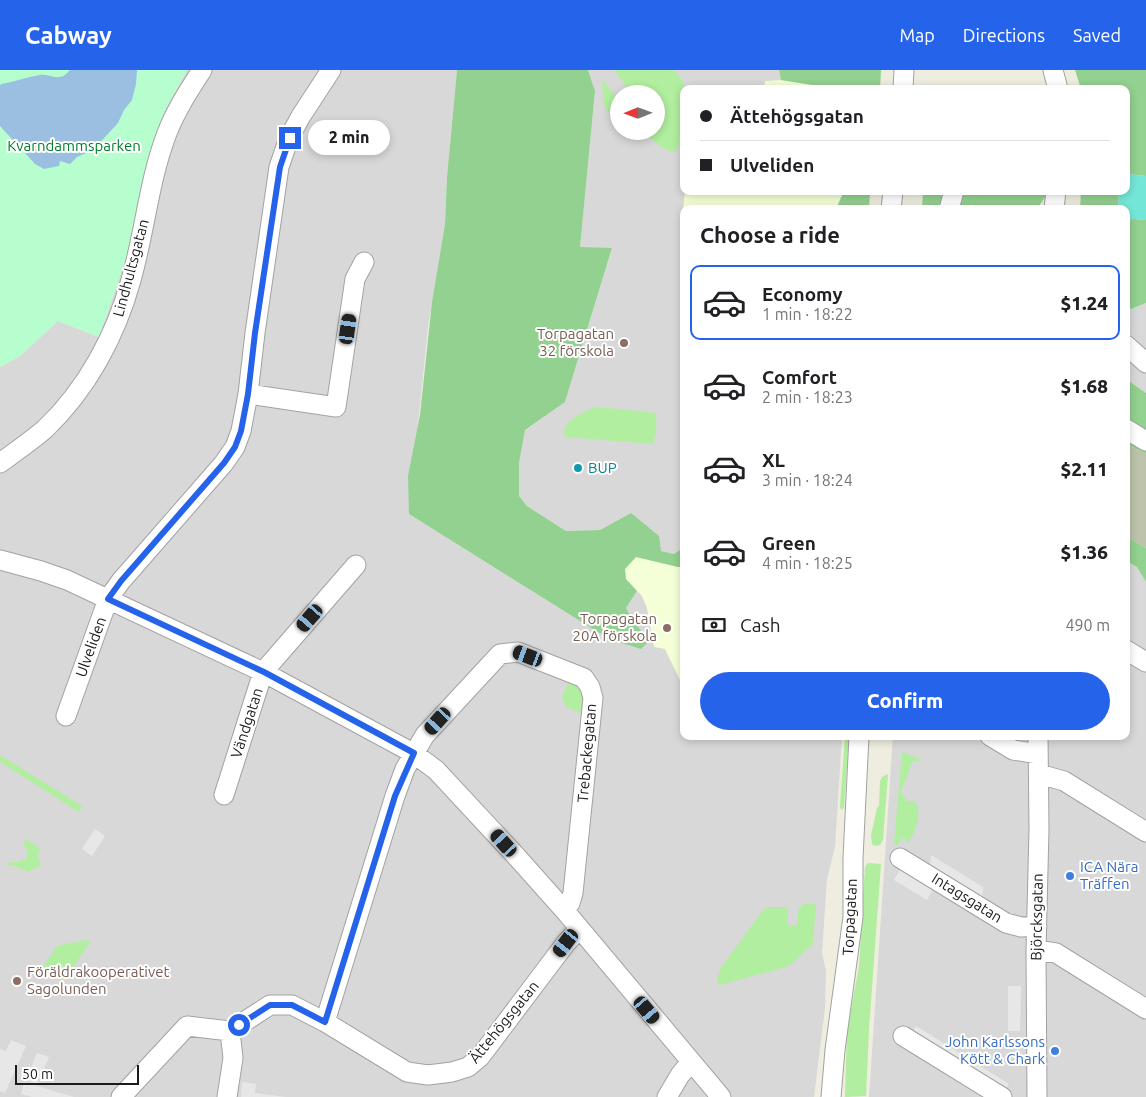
<!DOCTYPE html>
<html lang="en">
<head>
<meta charset="utf-8">
<style>
  body { margin:0; font-family:Ubuntu,sans-serif; background:#f6f6f6; color:#202124; height:100vh; display:flex; flex-direction:column; font-size:19px; white-space:nowrap }
  * { box-sizing:border-box; margin:0 }
  p { font-size:16px; color:#757577 }
  .icon { flex:none; width:28px; height:28px; fill:none; stroke:currentColor; stroke-width:2; stroke-linecap:round; stroke-linejoin:round }
  .map { position:relative; flex:1; overflow:hidden }
  .side { position:absolute; left:680px; top:135px; width:450px; height:535px; display:flex; flex-direction:column; background:#fff; border-radius:10px; box-shadow:0 2px 8px #0003 }
  .side>* { flex:none }
  .banner { position:absolute; left:680px; top:15px; width:450px; height:110px; border-radius:10px; box-shadow:0 2px 8px #0003; display:grid; align-content:center; height:110px; padding:0 20px; background:#fff }
  .needle { width:32px; rotate:269deg }
  .controls { position:absolute; left:610px; top:15px; display:grid; gap:10px }
  .controls a { display:grid; place-items:center; width:55px; height:55px; border-radius:50%; background:#fff; box-shadow:0 2px 8px #0003; font-size:25px }
  .scale { position:absolute; left:15px; bottom:12px; width:124px; box-sizing:border-box; padding-left:5px; border:2px solid #1b1b1b; border-top:0; font-size:14px; line-height:18px; white-space:nowrap; color:#1b1b1b; -webkit-text-stroke:4px #fff; paint-order:stroke }
  .end { position:absolute; width:22px; height:22px; margin:-11px; border:6px solid #2563eb; background:#fff; box-shadow:0 0 0 2px #fff }
  .from { border-radius:50% }
  .bubble { position:absolute; height:35px; border-radius:18px; background:#fff; box-shadow:0 2px 8px #0003; font-size:16px; font-weight:800; line-height:35px; text-align:center }
  .car { position:absolute; width:15px; height:30px; margin:-15px -8px; border-radius:6px; box-shadow:0 0 4px 1px #0007; background:linear-gradient(#222 24%,#8ab4d8 0 40%,#222 0 76%,#8ab4d8 0 86%,#222 0) }
  .banner b { display:flex; align-items:center; gap:18px; height:48px; font-size:19px }
  .banner b+b { border-top:1px solid #e0e0e0 }
  .banner i { width:12px; height:12px; background:#202124 }
  ul { padding:0; list-style:none }
  li { display:flex; align-items:center; gap:15px; height:75px; margin:0 10px 8px; padding:0 10px; border:2px solid transparent; border-radius:10px }
  li div { flex:1 }
  li b { display:block; font-size:19px }
  li em { font-style:normal; font-weight:800 }
  li.active { border-color:#2563eb }
  li>.icon { width:45px; height:45px; stroke-width:1.5 }
  h2 { padding:0 20px; font-size:22px; line-height:60px }
  .pay { display:flex; align-items:center; gap:12px; height:55px; padding:0 20px; font-size:19px }
  .pay p { margin-inline-start:auto }
  .action { display:flex; gap:10px; margin-top:auto; padding:10px 20px }
  .action a { flex:1; height:58px; border-radius:30px; background:#2563eb; color:#fff; font-size:20px; font-weight:800; line-height:58px; text-align:center }
  header { display:flex; align-items:center; gap:30px; box-sizing:border-box; height:70px; padding:0 25px; background:#2563eb; color:#fff }
  header strong { font-size:24px }
  nav { display:flex; gap:28px; margin-inline-start:auto; font-size:18px }
  .map>svg:first-child { display:block }
</style>
</head>
<body>
<header>
<strong>Cabway</strong>
<nav><a>Map</a><a>Directions</a><a>Saved</a></nav>
</header>
<div class="map">
<svg width="1146" height="1027" viewBox="0 0 1146 1027">
  <rect width="100%" height="100%" fill="#eeeddf"/>
  <!-- residential -->
  <path fill="#d9d8d8" fill-rule="evenodd" d="M 187,0 L 457,0 L 447,107 L 445,154 L 428,257 L 409,444 L 609,569 L 648,571 L 632,549 L 626,538 L 637,521 L 678,497 L 684,497 L 684,666 L 842,666 L 835,777 L 827,809 L 822,883 L 826,901 L 825,938 L 814,1027 L 0,1027 L 0,297 L 20,286 L 58,251 L 99,267 L 128,182 L 149,84 L 164,42 Z
    M 588,0 L 779,0 L 781,10 L 838,19 L 684,19 L 684,121 L 844,121 L 836,139 L 684,139 L 684,477 L 674,484 L 661,481 L 631,443 L 600,460 L 566,461 L 527,436 L 519,426 L 519,393 L 525,360 L 565,332 L 612,179 L 580,177 L 595,21 ZM 619,24 L 656,24 L 656,61 L 619,61 Z
    M 1146,233 L 1146,323 L 1126,309 L 1126,241 Z
    M 1126,491 L 1137,497 L 1146,512 L 1146,1027 L 869,1027 L 893,666 L 1126,666 Z"/>
  <!-- education -->
  <path fill="#f5ffd7" d="M 781,10 L 838,19 L 764,19 L 765,11 Z
    M 685,121 L 844,121 L 836,139 L 684,139 L 684,141 L 683,140 Z
    M 636,487 L 678,497 L 684,497 L 684,610 L 680,610 L 665,579 L 654,577 L 647,538 L 642,526 L 626,509 L 625,499 Z"/>
  <!-- construction -->
  <path fill="#bcc3aa" d="M 1126,374 L 1146,384 L 1146,478 L 1126,466 Z"/>
  <!-- grass -->
  <path fill="#b1ee9f" d="M 614,0 L 673,0 L 684,12 L 679,75 L 675,82 C 664,81 651,70 644,61 L 656,61 L 656,24 L 632,24 Z
    M 602,11 L 604,11 C 610,20 624,32 615,43 L 608,42 L 604,35 Z
    M 597,337 L 656,343 C 656,353 658,366 652,374 L 565,367 C 559,351 585,341 597,337 Z
    M 570,610 L 575,611 L 583,624 L 583,644 L 566,637 L 562,627 Z
    M 845,666 L 849,666 L 844,738 L 841,740 L 840,736 Z
    M 902,682 L 919,688 L 919,692 L 913,690 L 901,722 L 907,731 L 915,731 C 923,744 915,761 909,772 L 902,768 L 897,776 L 894,774 Z
    M 0,685 L 82,736 L 79,742 L 0,692 Z
    M 888,704 L 883,770 L 880,775 L 875,776 L 872,774 L 871,766 L 877,738 L 879,736 L 880,711 L 882,707 Z
    M 26,769 L 40,778 L 38,787 L 41,795 L 28,802 L 14,796 L 8,795 L 10,792 L 20,792 L 27,787 L 27,779 L 23,775 Z
    M 868,793 L 881,794 L 869,959 L 866,1026 L 845,1027 L 847,960 L 859,897 L 865,797 Z
    M 803,834 L 816,834 L 813,874 L 790,895 L 782,898 L 720,915 L 718,914 L 717,909 L 720,899 L 763,840 L 769,837 L 788,837 L 788,855 L 797,856 L 798,841 Z
    M 85,870 L 91,871 L 64,910 L 43,897 L 57,876 Z"/>
  <!-- forest -->
  <path fill="#92d18f" d="M 457,0 L 588,0 L 595,21 L 580,177 L 612,178 L 565,332 L 525,360 L 519,393 L 519,426 L 527,436 L 566,461 L 600,460 L 631,443 L 659,466 L 661,481 L 674,484 L 684,477 L 684,497 L 678,497 L 636,487 L 625,499 L 626,509 L 637,521 L 626,538 L 632,549 L 649,571 L 641,579 L 609,569 L 409,444 L 408,406 L 420,345 L 432,232 L 445,154 L 447,107 Z
    M 779,0 L 881,0 L 880,19 L 838,19 L 781,10 Z
    M 1075,0 L 1146,0 L 1146,106 L 1126,104 L 1126,19 L 1081,19 Z
    M 844,121 L 870,121 L 869,139 L 836,139 Z
    M 923,121 L 1049,121 L 1037,139 L 922,139 Z
    M 1081,121 L 1119,121 L 1118,139 L 1080,139 Z
    M 1146,144 L 1146,233 L 1126,241 L 1126,148 L 1145,150 Z
    M 1126,309 L 1146,323 L 1146,384 L 1126,374 Z
    M 1126,466 L 1146,478 L 1146,512 L 1137,497 L 1126,491 Z"/>
  <!-- park -->
  <path fill="#b6fece" d="M 0,0 L 187,0 L 164,42 L 149,84 L 128,182 L 99,267 L 58,251 L 20,286 L 0,297 Z"/>
  <!-- pitch -->
  <path fill="#74e6d7" d="M 1126,104 L 1146,106 L 1146,150 L 1126,148 L 1126,139 L 1118,139 L 1119,121 L 1126,121 Z"/>
  <!-- parking -->
  <path fill="#e7e7e7" d="M 95,759 L 105,766 L 92,786 L 82,779 Z
    M 931,785 L 983,817 L 982,828 L 930,797 Z
    M 900,799 L 933,819 L 927,830 L 894,810 Z
    M 1008,916 L 1021,916 L 1020,961 L 1008,961 Z
    M 916,956 L 1009,1014 L 1003,1023 L 910,966 Z
    M 11,970 L 26,976 L 5,1023 L 0,1021 L 0,979 L 6,981 Z
    M 37,983 L 49,987 L 37,1014 L 26,1010 Z
    M 24,1012 L 74,1027 L 75,1027 L 32,1027 L 21,1024 Z
    M 242,1012 L 256,1014 L 255,1023 L 286,1027 L 241,1027 Z"/>
  <!-- water -->
  <path fill="#9abfe0" d="M 70,0 L 137,0 L 136,14 L 132,30 L 124,40 L 118,53 L 93,80 L 77,87 L 70,94 L 60,91 L 59,96 L 44,99 L 35,94 L 0,56 L 0,16 L 1,14 C 15,12 26,7 40,5 C 47,4 53,8 60,7 C 65,6 67,3 70,0 Z"/>
  <g fill="none" stroke-linecap="round" stroke-linejoin="round">
    <defs>
      <path id="minor" d="M 1053,0 L 1058,19
        M 903,19 L 904,0
        M 891,139 L 893,121
        M 949,139 L 954,121
        M 1054,139 L 1056,121
        M 1126,275 L 1146,293
        M 248,324 L 336,337 L 355,209 L 364,192
        M 1126,359 L 1146,371
        M 0,393 C 15,382 31,371 45,359 C 87,319 116,265 131,210 C 145,161 149,110 167,63 C 176,40 189,20 202,0
        M 0,490 L 41,501 L 67,510 L 263,602 L 413,683 L 436,700 L 516,786 L 565,841 L 721,1027
        M 1126,580 L 1146,592
        M 66,646 L 108,529 L 121,511 L 224,393 L 235,377 L 241,361 L 248,324 L 255,263 L 279,97 L 289,68 L 301,46 L 331,0
        M 990,666 L 1013,680 L 1038,684
        M 1039,704 L 1064,711 L 1146,762
        M 224,725 L 263,602 L 356,495
        M 900,788 L 1006,853 L 1021,857 L 1037,856
        M 1036,880 L 1056,883 L 1146,939
        M 325,952 L 395,726 L 405,699 L 425,665 L 500,584 L 518,582 L 584,608 L 590,617 L 593,628 L 573,823 L 570,833 L 565,841
        M 230,961 L 270,935 L 292,935 L 325,952 L 407,1002 L 428,1005 L 452,1002 L 468,997 L 480,987 L 566,873 L 579,859
        M 903,966 L 1002,1027
        M 121,1027 L 187,956 L 230,961
        M 227,1027 L 233,988 L 230,961
        M 667,1027 L 680,1005 L 691,992
        M 831,1027 L 835,980 L 853,847 L 853,788 L 859,666
        M 1037,1027 L 1036,880 L 1039,759 L 1038,666"/>
    </defs>
    <!-- minor casing -->
    <use href="#minor" stroke="#a2a2a2" stroke-width="21"/>
    <!-- minor -->
    <use href="#minor" stroke="#fff" stroke-width="19"/>
  </g>
  <g fill="none" stroke-linecap="round" stroke-linejoin="round">
    <!-- route -->
    <path stroke="#2563eb" stroke-width="6" d="M 239,955 L 270,935 L 292,935 L 325,952 L 395,726 L 414,683 L 264,602 L 108,529 L 121,511 L 224,393 L 235,377 L 241,361 L 248,324 L 255,263 L 280,97 L 290,68"/>
  </g>
  <!-- markers -->
  <g fill="#8d6e63" stroke="#fff" stroke-width="2">
    <circle cx="624" cy="273" r="5"/>
    <circle cx="667" cy="558" r="5"/>
    <circle cx="17" cy="911" r="5"/>
  </g>
  <circle fill="#0f9aa8" stroke="#fff" stroke-width="2" cx="578" cy="398" r="5"/>
  <g fill="#3f7fe0" stroke="#fff" stroke-width="2">
    <circle cx="1070" cy="806" r="5"/>
    <circle cx="1055" cy="981" r="5"/>
  </g>
  <g text-anchor="middle" stroke-width="4" stroke-linejoin="round" paint-order="stroke">
    <!-- park labels -->
    <g font-size="15" fill="#01812d" stroke="#fff">
      <text x="74" y="81">Kvarndammsparken</text>
    </g>
    <!-- street labels -->
    <g font-size="15" fill="#1b1b1b" stroke="#fff">
      <text transform="translate(131 198) rotate(-75)" y="5">Lindhultsgatan</text>
      <text transform="translate(91 577) rotate(-70)" y="5">Ulveliden</text>
      <text transform="translate(247 653) rotate(-72)" y="5">Vändgatan</text>
      <text transform="translate(587 683) rotate(-85)" y="5">Trebackegatan</text>
      <text transform="translate(967 828) rotate(32)" y="5">Intagsgatan</text>
      <text transform="translate(850 847) rotate(-87)" y="5">Torpagatan</text>
      <text transform="translate(1037 847) rotate(-89)" y="5">Björcksgatan</text>
      <text transform="translate(504 952) rotate(-51)" y="5">Ättehögsgatan</text>
    </g>
    <!-- education labels -->
    <g font-size="15" fill="#785e54" stroke="#fff" text-anchor="end">
      <text x="614" y="269">Torpagatan<tspan x="614" dy="17">32 förskola</tspan></text>
      <text x="657" y="554">Torpagatan<tspan x="657" dy="17">20A förskola</tspan></text>
      <text x="27" y="907" text-anchor="start">Föräldrakooperativet<tspan x="27" dy="17">Sagolunden</tspan></text>
    </g>
    <!-- culture labels -->
    <g font-size="15" fill="#0d838f" stroke="#fff" text-anchor="start">
      <text x="588" y="403">BUP</text>
    </g>
    <!-- shop labels -->
    <g font-size="15" fill="#366cbe" stroke="#fff" text-anchor="start">
      <text x="1080" y="802">ICA Nära<tspan x="1080" dy="17">Träffen</tspan></text>
      <text x="1045" y="977" text-anchor="end">John Karlssons<tspan x="1045" dy="17">Kött &amp; Chark</tspan></text>
    </g>
  </g>
</svg>
<div class="controls">
<a><svg class="needle" viewBox="-14 -14 28 28"><path d="M0-13l5 13h-10z" fill="#e53935"/><path d="M0 13l5-13h-10z" fill="#757577"/></svg></a>
</div>
<div class="scale">50 m</div>
<i class="end from" style="left:239px;top:955px"></i>
<i class="end" style="left:290px;top:68px"></i>
<div class="bubble" style="left:308px;top:50px;width:82px">2 min</div>
<i class="car" style="left:348px;top:259px;rotate:8deg"></i>
<i class="car" style="left:310px;top:548px;rotate:221deg"></i>
<i class="car" style="left:528px;top:586px;rotate:291deg"></i>
<i class="car" style="left:438px;top:651px;rotate:222deg"></i>
<i class="car" style="left:504px;top:773px;rotate:318deg"></i>
<i class="car" style="left:566px;top:873px;rotate:217deg"></i>
<i class="car" style="left:647px;top:940px;rotate:140deg"></i>
<div class="banner">
<b><i class="from"></i>Ättehögsgatan</b>
<b><i></i>Ulveliden</b>
</div>
<section class="side">
<h2>Choose a ride</h2>
<ul>
<li class="active"><svg class="icon" aria-label="car" viewBox="0 0 24 24"><path d="M5 17H2v-5l4-1 3-4h7l3 4 3 1v5h-3M9 17h6M6 11h13"/><circle cx="7" cy="17" r="2"/><circle cx="17" cy="17" r="2"/></svg><div><b>Economy</b><p>1 min · 18:22</p></div><em>$1.24</em></li>
<li><svg class="icon" aria-label="car" viewBox="0 0 24 24"><path d="M5 17H2v-5l4-1 3-4h7l3 4 3 1v5h-3M9 17h6M6 11h13"/><circle cx="7" cy="17" r="2"/><circle cx="17" cy="17" r="2"/></svg><div><b>Comfort</b><p>2 min · 18:23</p></div><em>$1.68</em></li>
<li><svg class="icon" aria-label="car" viewBox="0 0 24 24"><path d="M5 17H2v-5l4-1 3-4h7l3 4 3 1v5h-3M9 17h6M6 11h13"/><circle cx="7" cy="17" r="2"/><circle cx="17" cy="17" r="2"/></svg><div><b>XL</b><p>3 min · 18:24</p></div><em>$2.11</em></li>
<li><svg class="icon" aria-label="car" viewBox="0 0 24 24"><path d="M5 17H2v-5l4-1 3-4h7l3 4 3 1v5h-3M9 17h6M6 11h13"/><circle cx="7" cy="17" r="2"/><circle cx="17" cy="17" r="2"/></svg><div><b>Green</b><p>4 min · 18:25</p></div><em>$1.36</em></li>
</ul>
<div class="pay"><svg class="icon" aria-label="cash" viewBox="0 0 24 24"><path d="M3 7h18v10H3z"/><circle cx="12" cy="12" r="2"/></svg>Cash<p>490 m</p></div>
<div class="action"><a>Confirm</a></div>
</section>
</div>
</body>
</html>
